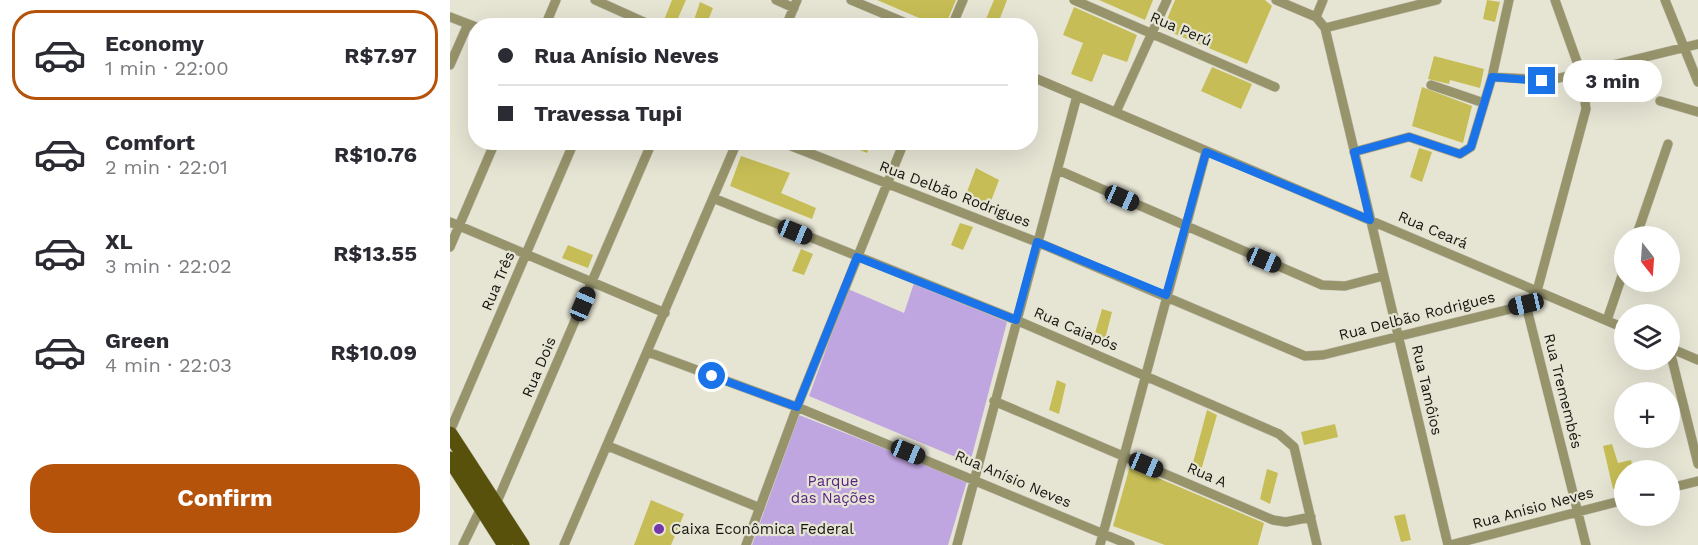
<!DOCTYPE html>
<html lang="en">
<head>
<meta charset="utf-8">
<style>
  body { margin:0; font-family:"Work Sans",sans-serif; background:#f2f2f3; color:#2b2b33; height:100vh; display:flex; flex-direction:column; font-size:22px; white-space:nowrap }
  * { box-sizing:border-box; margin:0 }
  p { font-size:20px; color:#7c7c81 }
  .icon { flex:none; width:33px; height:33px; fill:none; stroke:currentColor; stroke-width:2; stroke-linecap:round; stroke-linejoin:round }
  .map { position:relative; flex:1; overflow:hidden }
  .panel { display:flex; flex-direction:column; background:#fff; width:450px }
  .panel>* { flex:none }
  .hud { position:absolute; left:18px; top:18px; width:570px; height:132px; border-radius:24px; box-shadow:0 6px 24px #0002; display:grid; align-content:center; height:132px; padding:0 30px; background:#fff }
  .needle { width:39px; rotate:163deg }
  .tools { position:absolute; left:1164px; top:226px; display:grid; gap:12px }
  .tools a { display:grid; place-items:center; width:66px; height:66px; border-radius:50%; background:#fff; box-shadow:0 6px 24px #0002; font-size:30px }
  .end { position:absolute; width:27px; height:27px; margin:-14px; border:8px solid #1a73e8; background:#fff; box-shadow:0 0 0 3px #fff }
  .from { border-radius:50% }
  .bubble { position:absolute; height:42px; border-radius:21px; background:#fff; box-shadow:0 6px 24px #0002; font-size:20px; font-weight:700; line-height:42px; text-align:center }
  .car { position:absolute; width:18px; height:36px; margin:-18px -9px; border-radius:8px; box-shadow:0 0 4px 2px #0007; background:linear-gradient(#222 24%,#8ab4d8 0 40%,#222 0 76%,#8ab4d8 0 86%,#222 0) }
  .hud b { display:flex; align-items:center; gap:21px; height:57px; font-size:22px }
  .hud b+b { border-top:2px solid #e1e1e2 }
  .hud i { width:15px; height:15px; background:#2b2b33 }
  ul { padding:10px 0 0; list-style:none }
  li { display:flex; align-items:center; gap:18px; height:90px; margin:0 12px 9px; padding:0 18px; border:3px solid transparent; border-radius:24px }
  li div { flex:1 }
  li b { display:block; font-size:22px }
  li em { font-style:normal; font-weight:700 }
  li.on { border-color:#b45309 }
  li>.icon { width:54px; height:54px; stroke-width:1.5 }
  .button { display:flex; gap:12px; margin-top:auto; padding:12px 30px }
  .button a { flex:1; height:69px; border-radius:24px; background:#b45309; color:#fff; font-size:24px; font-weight:700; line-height:69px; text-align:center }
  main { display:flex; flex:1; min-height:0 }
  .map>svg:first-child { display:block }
</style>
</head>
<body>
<main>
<section class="panel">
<ul>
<li class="on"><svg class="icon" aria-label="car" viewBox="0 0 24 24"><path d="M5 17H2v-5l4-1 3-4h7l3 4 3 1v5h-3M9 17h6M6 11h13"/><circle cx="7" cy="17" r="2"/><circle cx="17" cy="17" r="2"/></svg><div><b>Economy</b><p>1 min · 22:00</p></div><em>R$7.97</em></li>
<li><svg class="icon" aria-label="car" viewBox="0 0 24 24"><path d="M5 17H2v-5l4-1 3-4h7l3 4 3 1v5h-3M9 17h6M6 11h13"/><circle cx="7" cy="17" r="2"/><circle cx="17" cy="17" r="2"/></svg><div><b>Comfort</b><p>2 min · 22:01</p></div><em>R$10.76</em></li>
<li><svg class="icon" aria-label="car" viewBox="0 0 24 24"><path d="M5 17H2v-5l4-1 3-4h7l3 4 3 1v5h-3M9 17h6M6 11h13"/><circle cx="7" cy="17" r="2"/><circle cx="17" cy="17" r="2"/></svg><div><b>XL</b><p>3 min · 22:02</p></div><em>R$13.55</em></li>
<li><svg class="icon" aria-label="car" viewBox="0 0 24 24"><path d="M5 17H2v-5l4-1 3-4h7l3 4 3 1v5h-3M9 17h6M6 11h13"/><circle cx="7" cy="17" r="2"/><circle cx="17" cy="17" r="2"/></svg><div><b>Green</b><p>4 min · 22:03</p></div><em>R$10.09</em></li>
</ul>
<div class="button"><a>Confirm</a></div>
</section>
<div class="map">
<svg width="1248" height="545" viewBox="0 0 1248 545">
  <rect width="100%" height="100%" fill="#e6e5d4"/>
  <!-- green -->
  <path fill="#c0a6e1" d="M 464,283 L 557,322 L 520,463 L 359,396 L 398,289 L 454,313 Z
    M 349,415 L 517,481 L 498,545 L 302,545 Z"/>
  <!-- building -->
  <path fill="#c6bd56" d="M 222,0 L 236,0 L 225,25 L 214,20 Z
    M 427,0 L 506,0 L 495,26 L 488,26 Z
    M 544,0 L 557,0 L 547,26 L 533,26 Z
    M 649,0 L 703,0 L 695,20 Z
    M 725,0 L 815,0 L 822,6 L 797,64 L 713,29 Z
    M 1037,0 L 1050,2 L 1045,22 L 1033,19 Z
    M 250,2 L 263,8 L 256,26 L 242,26 Z
    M 624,7 L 687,35 L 677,62 L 653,54 L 642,82 L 621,74 L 633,43 L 613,35 Z
    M 984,56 L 1034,69 L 1030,88 L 1000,80 L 999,84 L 978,79 Z
    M 762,67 L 802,84 L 791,109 L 751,91 Z
    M 972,87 L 1022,106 L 1013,143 L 962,126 Z
    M 407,142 L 421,142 L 417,153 L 405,148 Z
    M 969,148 L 982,152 L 972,182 L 960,177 Z
    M 291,156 L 340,173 L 331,193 L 366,208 L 362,219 L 280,186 Z
    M 526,168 L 549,180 L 538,209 L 515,197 Z
    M 510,223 L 523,227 L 513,250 L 501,245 Z
    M 118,245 L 143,255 L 138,268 L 112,258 Z
    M 351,249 L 363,254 L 354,275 L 342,271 Z
    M 652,309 L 662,312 L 654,343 L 643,340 Z
    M 607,380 L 616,384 L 609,414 L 599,410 Z
    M 757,410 L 767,415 L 750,474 L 741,470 Z
    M 885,424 L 888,437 L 854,445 L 851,432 Z
    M 1162,444 L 1168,463 L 1181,460 L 1183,471 L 1174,471 L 1174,486 L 1163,489 L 1153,446 Z
    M 680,466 L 814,523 L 808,545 L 715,545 L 663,526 Z
    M 817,469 L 828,473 L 820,504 L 810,499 Z
    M 201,500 L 234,514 L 221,545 L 184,545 Z
    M 955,514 L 961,540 L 951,542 L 944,516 Z"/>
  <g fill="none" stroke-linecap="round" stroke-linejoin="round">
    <defs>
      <path id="minor" d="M 145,0 L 203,26
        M 326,0 L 344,8
        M 401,0 L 463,26
        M 624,0 L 825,87
        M 826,0 L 866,17
        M 873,0 L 866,17 L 875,28 L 998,545
        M 1105,0 L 1131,73 L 1136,109 L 1087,291 L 1076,305 L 1136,545
        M 1215,0 L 1248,82
        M 0,17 L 26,27
        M 95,26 L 106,0
        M 336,26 L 347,0
        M 502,26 L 513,0
        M 875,28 L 987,0
        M 0,65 L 18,24
        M 580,76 L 1174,328
        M 1042,77 L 1101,80 L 1248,44
        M 981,85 L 1034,103
        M 1210,101 L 1248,112
        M 666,112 L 717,0
        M 331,142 L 587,242 L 855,356 L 873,355 L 1076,305
        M 904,152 L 959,137 L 1010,154 L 1021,147 L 1042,77 L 1059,0
        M 608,170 L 872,285 L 895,286 L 933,276
        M 263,198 L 566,320 L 829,434 L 844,447 L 867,545
        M 0,222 L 215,313
        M 1186,237 L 1218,144
        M 0,247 L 45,142
        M 1157,320 L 1174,270
        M 1220,348 L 1248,360
        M 1220,351 L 1248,464
        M 198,352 L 347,407 L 680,545
        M 544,401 L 823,520 L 836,522 L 861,517
        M 0,431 L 124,142
        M 158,446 L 310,508
        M 1220,488 L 1248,481
        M 46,504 L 202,142
        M 13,545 L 31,508
        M 114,545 L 287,142
        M 296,545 L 347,407 L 454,142
        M 507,545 L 627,96
        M 650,545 L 756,152
        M 1000,545 L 1174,500"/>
      <path id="primary" d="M 0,434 L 72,545
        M 0,459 L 55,545"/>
    </defs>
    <!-- minor casing -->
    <use href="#minor" stroke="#c1c0b1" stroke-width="10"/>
    <!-- primary casing -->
    <use href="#primary" stroke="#c1c0b1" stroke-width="16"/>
    <!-- minor -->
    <use href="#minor" stroke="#97946c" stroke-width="9"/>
    <!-- primary -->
    <use href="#primary" stroke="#57510c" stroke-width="15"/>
  </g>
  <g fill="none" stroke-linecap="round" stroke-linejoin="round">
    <!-- route -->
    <path stroke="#1a73e8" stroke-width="8" d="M 262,376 L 347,407 L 407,257 L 566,320 L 587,242 L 716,295 L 756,152 L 920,220 L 904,152 L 959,137 L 1010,154 L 1021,147 L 1042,77 L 1092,81"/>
  </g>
  <!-- markers -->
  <circle fill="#7436ab" stroke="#e6e5d4" stroke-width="2" cx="209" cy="529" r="6"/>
  <g text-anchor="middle" stroke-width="4.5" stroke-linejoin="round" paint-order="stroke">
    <!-- street labels -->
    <g font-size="15" fill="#161610" stroke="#e6e5d4">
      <text transform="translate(731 29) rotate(23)" y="5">Rua Perú</text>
      <text transform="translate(505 194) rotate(21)" y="5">Rua Delbão Rodrigues</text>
      <text transform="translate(983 230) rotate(23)" y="5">Rua Ceará</text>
      <text transform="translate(48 281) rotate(-67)" y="5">Rua Três</text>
      <text transform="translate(967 316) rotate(-14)" y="5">Rua Delbão Rodrigues</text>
      <text transform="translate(626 329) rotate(23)" y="5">Rua Caiapós</text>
      <text transform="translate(89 367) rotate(-67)" y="5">Rua Dois</text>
      <text transform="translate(977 390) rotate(77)" y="5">Rua Tamôios</text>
      <text transform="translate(1113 391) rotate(76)" y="5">Rua Tremembés</text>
      <text transform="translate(757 475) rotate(23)" y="5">Rua A</text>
      <text transform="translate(563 479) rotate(23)" y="5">Rua Anísio Neves</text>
      <text transform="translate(1083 508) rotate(-15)" y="5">Rua Anísio Neves</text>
    </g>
    <!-- park labels -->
    <g font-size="15" fill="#582485" stroke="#e6e5d4">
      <text x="383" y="486">Parque<tspan x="383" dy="17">das Nações</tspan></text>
    </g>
    <!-- poi labels -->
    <g font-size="15" fill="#161610" stroke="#e6e5d4" text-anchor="start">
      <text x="221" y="534">Caixa Econômica Federal</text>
    </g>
  </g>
</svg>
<div class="tools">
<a><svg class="needle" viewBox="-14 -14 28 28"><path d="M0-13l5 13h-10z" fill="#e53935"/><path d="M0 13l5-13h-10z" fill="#7c7c81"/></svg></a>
<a><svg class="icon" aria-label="layers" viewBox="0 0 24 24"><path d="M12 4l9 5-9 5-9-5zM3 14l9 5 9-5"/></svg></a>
<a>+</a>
<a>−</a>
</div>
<i class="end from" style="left:262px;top:376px"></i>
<i class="end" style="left:1092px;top:81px"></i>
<div class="bubble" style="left:1113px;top:60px;width:99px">3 min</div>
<i class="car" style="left:672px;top:198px;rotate:114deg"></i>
<i class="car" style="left:345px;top:232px;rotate:112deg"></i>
<i class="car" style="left:814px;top:260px;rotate:113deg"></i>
<i class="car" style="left:133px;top:304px;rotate:23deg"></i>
<i class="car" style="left:1076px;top:304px;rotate:257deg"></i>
<i class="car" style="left:458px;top:452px;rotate:112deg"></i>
<i class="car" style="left:696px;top:465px;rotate:113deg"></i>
<div class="hud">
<b><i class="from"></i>Rua Anísio Neves</b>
<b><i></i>Travessa Tupi</b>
</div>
</div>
</main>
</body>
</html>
